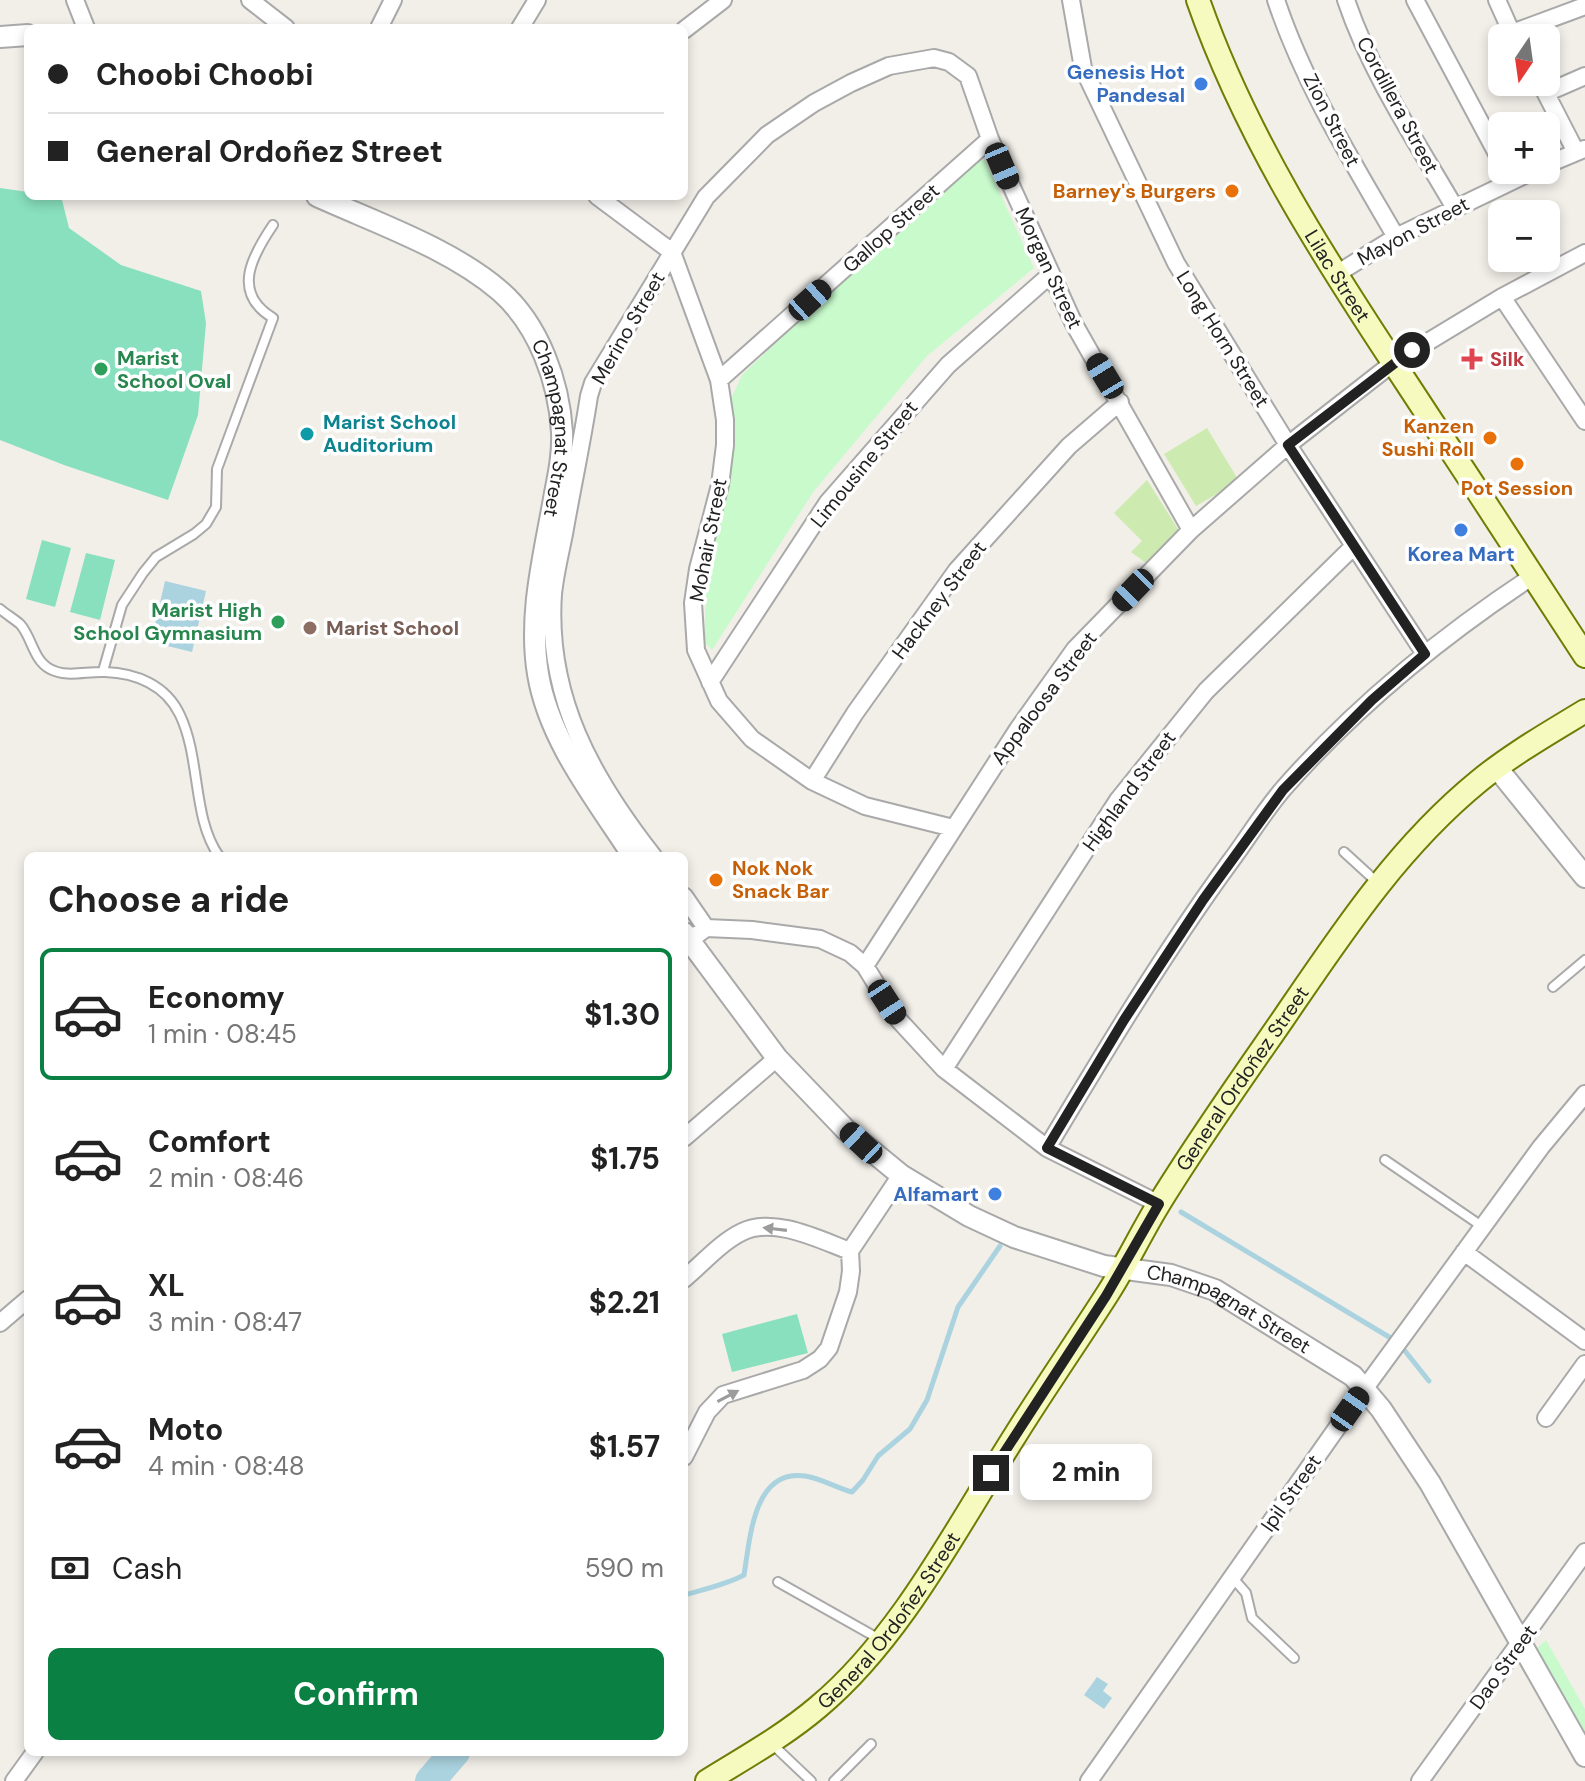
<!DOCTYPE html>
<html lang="en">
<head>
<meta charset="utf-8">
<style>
  body { margin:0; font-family:"DM Sans",sans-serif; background:#f6f6f6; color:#222; height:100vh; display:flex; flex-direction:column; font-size:30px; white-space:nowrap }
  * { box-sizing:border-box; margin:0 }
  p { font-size:26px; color:#767676 }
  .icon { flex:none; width:44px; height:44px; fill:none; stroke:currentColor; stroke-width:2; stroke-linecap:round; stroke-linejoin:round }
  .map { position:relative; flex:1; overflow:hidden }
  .panel { position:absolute; left:24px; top:852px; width:664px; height:904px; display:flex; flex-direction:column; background:#fff; border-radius:12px; box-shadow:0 4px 12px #0003 }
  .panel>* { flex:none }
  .guide { position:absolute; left:24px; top:24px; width:664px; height:176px; border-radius:12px; box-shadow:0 4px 12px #0003; display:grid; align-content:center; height:176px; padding:0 24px; background:#fff }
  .needle { width:52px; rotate:193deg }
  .tools { position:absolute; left:1488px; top:24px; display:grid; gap:16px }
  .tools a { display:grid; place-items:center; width:72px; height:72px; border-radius:12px; background:#fff; box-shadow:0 4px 12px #0003; font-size:40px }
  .end { position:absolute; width:36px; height:36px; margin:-18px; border:10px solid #222; background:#fff; box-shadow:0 0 0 4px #fff }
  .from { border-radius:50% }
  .bubble { position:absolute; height:56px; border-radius:12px; background:#fff; box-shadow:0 4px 12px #0003; font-size:26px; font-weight:700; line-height:56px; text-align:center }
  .car { position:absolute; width:24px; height:48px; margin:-24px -12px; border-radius:10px; box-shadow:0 0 6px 2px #0007; background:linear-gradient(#222 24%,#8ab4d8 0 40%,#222 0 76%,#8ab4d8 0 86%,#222 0) }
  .guide b { display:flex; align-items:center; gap:28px; height:76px; font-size:30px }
  .guide b+b { border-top:2px solid #e0e0e0 }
  .guide i { width:20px; height:20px; background:#222 }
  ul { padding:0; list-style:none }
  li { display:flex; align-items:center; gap:24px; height:132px; margin:0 16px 12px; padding:0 8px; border:4px solid transparent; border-radius:12px }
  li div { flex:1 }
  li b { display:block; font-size:30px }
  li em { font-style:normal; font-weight:700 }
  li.current { border-color:#0b8043 }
  li>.icon { width:72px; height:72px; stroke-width:1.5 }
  h2 { padding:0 24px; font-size:36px; line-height:96px }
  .pay { display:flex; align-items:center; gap:20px; height:88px; padding:0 24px; font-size:30px }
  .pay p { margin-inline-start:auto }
  .cta { display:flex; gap:16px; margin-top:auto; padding:16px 24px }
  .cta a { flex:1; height:92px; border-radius:12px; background:#0b8043; color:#fff; font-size:32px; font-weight:700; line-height:92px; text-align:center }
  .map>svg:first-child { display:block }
</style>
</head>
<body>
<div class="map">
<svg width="1585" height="1781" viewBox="0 0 1585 1781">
  <rect width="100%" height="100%" fill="#f2efe9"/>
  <!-- grass -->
  <path fill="#cdebb0" d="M 1207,428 L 1239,481 L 1196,506 L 1164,454 Z
    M 1147,480 L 1178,529 L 1146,563 L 1131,552 L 1142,541 L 1114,513 Z"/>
  <!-- park -->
  <path fill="#c8facc" d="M 970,159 L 985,160 L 1034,268 L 927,356 L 814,491 L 712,650 L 704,642 L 707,568 L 731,478 L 731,399 L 742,375 Z
    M 1546,1640 L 1585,1709 L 1585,1737 L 1536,1649 Z"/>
  <!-- pitch -->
  <path fill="#88e0be" d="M 0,188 L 28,192 L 28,196 L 61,196 L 69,228 L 121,265 L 201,291 L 206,323 L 198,415 L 168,500 L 64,465 L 0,440 Z
    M 42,540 L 71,548 L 55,607 L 26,599 Z
    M 86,553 L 115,560 L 100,620 L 70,612 Z
    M 797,1314 L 808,1353 L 732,1372 L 722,1334 Z"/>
  <!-- water -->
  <path fill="#aad3df" d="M 165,581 L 206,591 L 192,652 L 151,642 Z
    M 1097,1677 L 1108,1684 L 1103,1691 L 1112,1698 L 1104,1709 L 1084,1695 Z"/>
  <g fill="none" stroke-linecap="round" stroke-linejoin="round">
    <!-- stream -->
    <path stroke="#aad3df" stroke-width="5" d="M 1181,1212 L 1394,1340
      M 1405,1351 L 1429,1381
      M 684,1595 C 705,1589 725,1585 744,1575 C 750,1540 753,1468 805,1476 C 820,1478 837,1488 852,1492 L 863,1480 L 878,1456 L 910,1429 L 927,1400 L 958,1307 L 1000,1246"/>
    <!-- river -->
    <path stroke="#aad3df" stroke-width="30" d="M 430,1781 L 455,1752"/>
    <defs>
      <path id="service" d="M 0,609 C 6,614 14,619 20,624 C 32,637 33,660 50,669 C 67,678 86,671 105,672 C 136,673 166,685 180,715 C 201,759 192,818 219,856
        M 103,671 L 122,605 L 143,573 L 156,557 L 194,534 L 206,524 L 216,507 L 217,469 L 273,318 C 231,293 252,256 273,225
        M 1344,852 L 1379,884
        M 1553,987 L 1585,960
        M 1385,1160 L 1483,1227
        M 1232,1577 L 1246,1593 L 1252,1618 L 1294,1658
        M 778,1582 L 881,1640
        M 771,1743 L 811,1781
        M 834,1781 L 871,1744"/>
      <path id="minor" d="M 75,0 L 86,28
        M 250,0 L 286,28
        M 1071,0 L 1083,68 L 1176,263 L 1288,445 L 1425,654
        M 1276,0 C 1304,84 1352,161 1396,237
        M 1346,0 C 1371,74 1416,141 1455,208
        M 1415,0 L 1502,163
        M 1497,0 L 1514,38
        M 379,28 L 393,0
        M 520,28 L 537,0
        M 684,30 L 723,0
        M 1512,33 L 1585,6
        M 1540,82 L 1576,152
        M 1546,93 L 1585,76
        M 1546,165 L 1584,149
        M 597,196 L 672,252 L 719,380 L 725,420 L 725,445 L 720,485 L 698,569 L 693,603 L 696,650 L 719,701 L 752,739 L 812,781 L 865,806 L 953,828
        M 1335,275 L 1396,237 L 1535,170
        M 1502,297 L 1585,421
        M 719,380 L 990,139
        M 710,682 L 828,502 L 948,365 L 1050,275
        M 812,781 L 855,713 L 957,570 L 1069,446 L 1120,402
        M 653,856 C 592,778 546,697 553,594 C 555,574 560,554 564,534 C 572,488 582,442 589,396 L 593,383 L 706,197 L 767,135 L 814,103 L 851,83 L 889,66 L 934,58 L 949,62 L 968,76 L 990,139 L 1074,324 L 1191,530
        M 684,896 L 706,928
        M 690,940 L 706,928 L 752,930 L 820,939 L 850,953 L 865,966 L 897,1018 L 944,1069 L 1047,1148 L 1159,1204
        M 865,966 L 1018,729 L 1075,649 L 1191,530 L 1288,445 L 1393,363 L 1502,297 L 1585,253
        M 944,1069 L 1118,800 L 1206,691 L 1354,546
        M 684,1138 L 777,1058
        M 1047,1148 C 1105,1051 1163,954 1230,862 C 1248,838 1264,811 1284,788 C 1356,706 1442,636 1533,576
        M 1464,1252 L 1585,1341
        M 684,1279 C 702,1264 721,1242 742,1232 C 774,1216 820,1240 850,1251
        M 0,1323 L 28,1299
        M 1546,1418 L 1585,1364
        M 684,1457 L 707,1412 L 723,1395 L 803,1370 L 820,1359 L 829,1348 L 848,1292 L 851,1271 L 850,1251 L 901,1175
        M 14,1781 L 35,1752
        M 1089,1781 L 1365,1388 L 1541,1147 L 1585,1094
        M 1420,1781 L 1585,1552"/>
      <g id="tertiary">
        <path d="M 0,37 L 28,35"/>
        <path id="s1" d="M 317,196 C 376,223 450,248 500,291 C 539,325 559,382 562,432 C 563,453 559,473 555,493 C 545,552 528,613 538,674 C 549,741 597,800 633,856"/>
        <path d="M 1497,768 L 1585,877"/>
        <path id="s2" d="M 684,933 L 777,1058 L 845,1129 L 901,1175 L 969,1216 L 1014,1237 L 1104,1266 L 1171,1275 L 1215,1290 L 1353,1376 L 1381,1409 L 1430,1483 L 1585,1756"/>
      </g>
      <g id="secondary">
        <path id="s3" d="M 1198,0 C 1246,138 1326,261 1406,382 C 1466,473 1526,565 1585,656"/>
        <path id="s4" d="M 707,1781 C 744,1758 784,1736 818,1707 C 901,1638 958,1525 1016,1434 C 1046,1386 1078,1340 1108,1293 C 1126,1265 1140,1235 1157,1207 C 1196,1143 1240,1081 1283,1019 C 1341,934 1398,847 1479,781 C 1512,754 1549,733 1585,711"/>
      </g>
    </defs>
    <!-- service casing -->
    <use href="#service" stroke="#a9a9a9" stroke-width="12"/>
    <!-- minor casing -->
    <use href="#minor" stroke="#a9a9a9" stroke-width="20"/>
    <!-- tertiary casing -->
    <use href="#tertiary" stroke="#a9a9a9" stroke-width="24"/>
    <!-- secondary casing -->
    <use href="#secondary" stroke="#707d05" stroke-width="26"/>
    <!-- service -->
    <use href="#service" stroke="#fff" stroke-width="8"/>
    <!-- minor -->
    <use href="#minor" stroke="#fff" stroke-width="16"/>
    <!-- tertiary -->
    <use href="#tertiary" stroke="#fff" stroke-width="20"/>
    <!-- secondary -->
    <use href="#secondary" stroke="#f7fabf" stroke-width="22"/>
  </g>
  <!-- one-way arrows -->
  <defs><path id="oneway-solid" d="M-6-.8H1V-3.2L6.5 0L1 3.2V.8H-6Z" transform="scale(2)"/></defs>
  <g fill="#9c9c9c">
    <use href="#oneway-solid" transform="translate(775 1229) rotate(-173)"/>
    <use href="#oneway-solid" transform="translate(728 1396) rotate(-28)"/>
  </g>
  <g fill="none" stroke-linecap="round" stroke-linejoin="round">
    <!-- route -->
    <path stroke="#222" stroke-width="10" d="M 991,1473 L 1106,1296 L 1159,1204 L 1047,1148 L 1124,1020 L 1203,900 L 1283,790 L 1372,700 L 1425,654 L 1288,445 L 1412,350"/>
  </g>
  <!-- markers -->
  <g fill="#3f7fe0" stroke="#fff" stroke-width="3">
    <circle cx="1201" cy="84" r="8"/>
    <circle cx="1461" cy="530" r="8"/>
    <circle cx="995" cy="1194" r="8"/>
  </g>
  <g fill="#e8710a" stroke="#fff" stroke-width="3">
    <circle cx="1232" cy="191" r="8"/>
    <circle cx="1490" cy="438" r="8"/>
    <circle cx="1517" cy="464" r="8"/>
    <circle cx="716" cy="880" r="8"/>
  </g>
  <path fill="#e0444e" stroke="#fff" stroke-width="3" d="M1468 347h8v8h8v8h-8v8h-8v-8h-8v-8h8z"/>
  <g fill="#2e9e5b" stroke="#fff" stroke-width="3">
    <circle cx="101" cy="369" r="8"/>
    <circle cx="278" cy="622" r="8"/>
  </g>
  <circle fill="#0f9aa8" stroke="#fff" stroke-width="3" cx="307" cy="434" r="8"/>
  <circle fill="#8d6e63" stroke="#fff" stroke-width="3" cx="310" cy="628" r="8"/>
  <g text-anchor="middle" stroke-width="7" stroke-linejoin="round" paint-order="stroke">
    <!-- shop labels -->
    <g font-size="20" font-weight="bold" fill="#366cbe" stroke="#fff" text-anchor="end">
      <text x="1185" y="79">Genesis Hot<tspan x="1185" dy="23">Pandesal</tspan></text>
      <text x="1461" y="561" text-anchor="middle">Korea Mart</text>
      <text x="979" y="1201">Alfamart</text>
    </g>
    <!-- street labels -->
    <g font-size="20" fill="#222" stroke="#fff">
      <text transform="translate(1398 105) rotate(62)" y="7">Cordillera Street</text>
      <text transform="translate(1332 120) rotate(63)" y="7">Zion Street</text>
      <text transform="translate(891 228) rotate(-42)" y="7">Gallop Street</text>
      <text transform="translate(1413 231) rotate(-28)" y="7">Mayon Street</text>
      <text transform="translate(1049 268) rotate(65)" y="7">Morgan Street</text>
      <text dy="7" stroke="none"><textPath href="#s3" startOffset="310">Lilac Street</textPath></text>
      <text transform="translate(628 328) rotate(-60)" y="7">Merino Street</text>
      <text transform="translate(1223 339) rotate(58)" y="7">Long Horn Street</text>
      <text dy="7" stroke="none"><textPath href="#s1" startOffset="360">Champagnat Street</textPath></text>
      <text transform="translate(864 464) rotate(-51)" y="7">Limousine Street</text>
      <text transform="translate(708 540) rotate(-79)" y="7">Mohair Street</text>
      <text transform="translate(939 600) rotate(-53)" y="7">Hackney Street</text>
      <text transform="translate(1044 698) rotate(-53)" y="7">Appaloosa Street</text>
      <text transform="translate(1129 791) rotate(-54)" y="7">Highland Street</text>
      <text dy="7" stroke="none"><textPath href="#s4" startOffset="894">General Ordoñez Street</textPath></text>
      <text dy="7" stroke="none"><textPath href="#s2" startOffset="684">Champagnat Street</textPath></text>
      <text transform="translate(1291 1493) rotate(-55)" y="7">Ipil Street</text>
      <text dy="7" stroke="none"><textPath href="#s4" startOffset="246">General Ordoñez Street</textPath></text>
      <text transform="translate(1503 1667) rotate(-54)" y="7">Dao Street</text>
    </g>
    <!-- food labels -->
    <g font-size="20" font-weight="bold" fill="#c56008" stroke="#fff" text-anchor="end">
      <text x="1216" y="198">Barney's Burgers</text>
      <text x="1474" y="433">Kanzen<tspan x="1474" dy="23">Sushi Roll</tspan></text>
      <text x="1517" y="495" text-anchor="middle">Pot Session</text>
      <text x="732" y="875" text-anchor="start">Nok Nok<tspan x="732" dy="23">Snack Bar</tspan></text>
    </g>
    <!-- leisure labels -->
    <g font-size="20" font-weight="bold" fill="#27864d" stroke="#fff" text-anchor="start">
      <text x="117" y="365">Marist<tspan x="117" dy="23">School Oval</tspan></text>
      <text x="262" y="617" text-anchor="end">Marist High<tspan x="262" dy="23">School Gymnasium</tspan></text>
    </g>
    <!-- health labels -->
    <g font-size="20" font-weight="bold" fill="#be3a42" stroke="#fff" text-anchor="start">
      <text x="1490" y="366">Silk</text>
    </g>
    <!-- culture labels -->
    <g font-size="20" font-weight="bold" fill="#0d838f" stroke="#fff" text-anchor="start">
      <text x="323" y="429">Marist School<tspan x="323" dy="23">Auditorium</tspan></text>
    </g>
    <!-- education labels -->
    <g font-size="20" font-weight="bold" fill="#785e54" stroke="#fff" text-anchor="start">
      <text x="326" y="635">Marist School</text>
    </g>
  </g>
</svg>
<div class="tools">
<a><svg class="needle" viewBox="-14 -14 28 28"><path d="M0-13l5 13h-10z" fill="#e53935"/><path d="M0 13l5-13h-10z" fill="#767676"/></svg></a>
<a>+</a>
<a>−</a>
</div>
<i class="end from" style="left:1412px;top:350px"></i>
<i class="end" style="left:991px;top:1473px"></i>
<div class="bubble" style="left:1020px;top:1444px;width:132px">2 min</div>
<i class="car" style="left:1002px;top:166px;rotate:157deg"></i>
<i class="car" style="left:810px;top:300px;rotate:48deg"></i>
<i class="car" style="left:1105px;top:376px;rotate:329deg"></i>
<i class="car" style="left:1133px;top:590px;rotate:224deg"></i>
<i class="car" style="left:887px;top:1002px;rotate:147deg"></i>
<i class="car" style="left:861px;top:1143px;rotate:313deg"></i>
<i class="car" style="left:1350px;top:1409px;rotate:35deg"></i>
<div class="guide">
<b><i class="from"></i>Choobi Choobi</b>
<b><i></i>General Ordoñez Street</b>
</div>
<section class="panel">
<h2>Choose a ride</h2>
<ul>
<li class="current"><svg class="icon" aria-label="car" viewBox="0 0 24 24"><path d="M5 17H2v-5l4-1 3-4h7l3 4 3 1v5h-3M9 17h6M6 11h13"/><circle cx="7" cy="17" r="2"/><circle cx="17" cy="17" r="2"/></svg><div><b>Economy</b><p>1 min · 08:45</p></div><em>$1.30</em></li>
<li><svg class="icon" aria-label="car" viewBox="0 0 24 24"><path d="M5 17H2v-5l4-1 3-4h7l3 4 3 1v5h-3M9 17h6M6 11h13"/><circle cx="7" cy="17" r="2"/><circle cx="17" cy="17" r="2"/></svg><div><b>Comfort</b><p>2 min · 08:46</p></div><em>$1.75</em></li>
<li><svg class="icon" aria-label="car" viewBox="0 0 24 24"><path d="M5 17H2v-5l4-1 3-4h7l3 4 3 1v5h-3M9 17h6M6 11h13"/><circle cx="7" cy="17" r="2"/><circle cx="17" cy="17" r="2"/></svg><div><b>XL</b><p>3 min · 08:47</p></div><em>$2.21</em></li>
<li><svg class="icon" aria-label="car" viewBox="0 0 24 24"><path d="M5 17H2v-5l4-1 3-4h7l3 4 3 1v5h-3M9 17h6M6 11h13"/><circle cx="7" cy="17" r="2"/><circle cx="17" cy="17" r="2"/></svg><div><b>Moto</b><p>4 min · 08:48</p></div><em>$1.57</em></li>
</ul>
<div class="pay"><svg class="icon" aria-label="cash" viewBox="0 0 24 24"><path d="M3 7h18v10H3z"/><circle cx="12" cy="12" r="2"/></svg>Cash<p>590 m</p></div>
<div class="cta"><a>Confirm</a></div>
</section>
</div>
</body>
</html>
